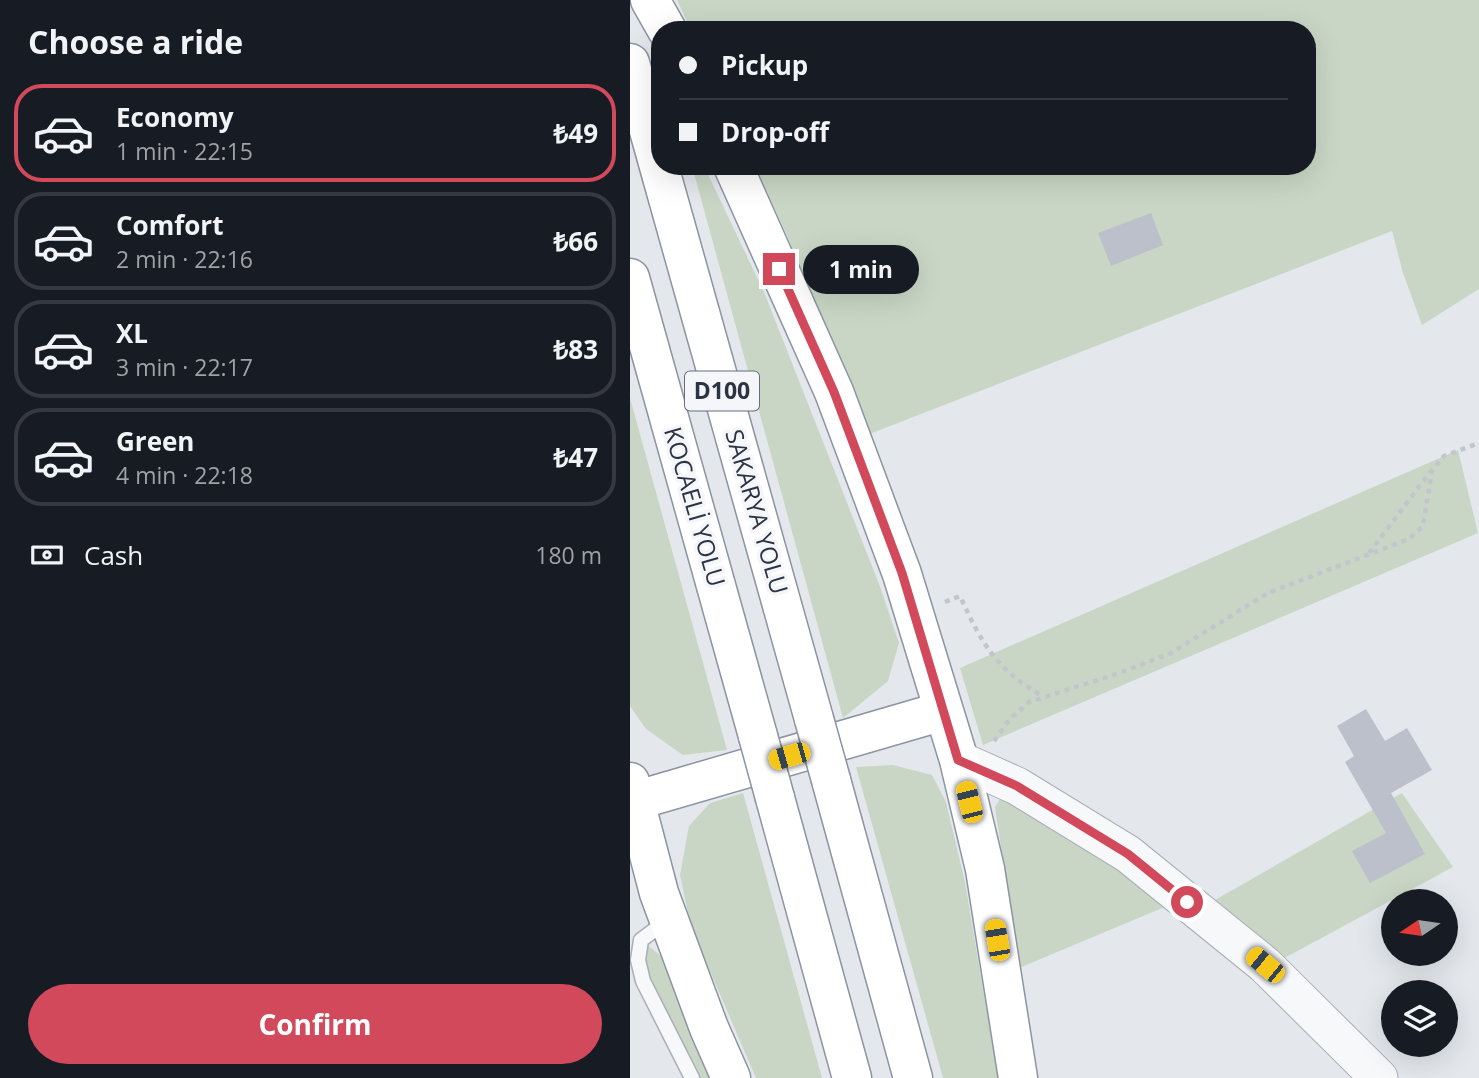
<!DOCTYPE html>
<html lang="en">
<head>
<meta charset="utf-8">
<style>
  body { margin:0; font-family:"Open Sans",sans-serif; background:#242831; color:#f1f3f6; height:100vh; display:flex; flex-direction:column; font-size:26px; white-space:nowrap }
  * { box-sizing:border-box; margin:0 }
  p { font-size:23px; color:#9ea1a6 }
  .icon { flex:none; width:38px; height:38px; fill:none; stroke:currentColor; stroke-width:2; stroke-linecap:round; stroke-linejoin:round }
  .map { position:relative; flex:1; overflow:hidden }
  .side { display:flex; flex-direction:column; background:#171b24; width:630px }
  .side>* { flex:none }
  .hud { position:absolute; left:21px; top:21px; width:665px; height:154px; border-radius:28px; box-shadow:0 7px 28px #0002; display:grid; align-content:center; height:154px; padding:0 28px; background:#171b24 }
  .needle { width:46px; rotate:257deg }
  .fabs { position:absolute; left:751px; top:889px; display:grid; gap:14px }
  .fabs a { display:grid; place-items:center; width:77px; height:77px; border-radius:50%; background:#171b24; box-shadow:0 7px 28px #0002; font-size:35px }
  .end { position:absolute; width:32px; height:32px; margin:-16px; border:9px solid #d1495b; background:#fff; box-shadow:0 0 0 4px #fff }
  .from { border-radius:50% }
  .bubble { position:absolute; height:49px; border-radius:24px; background:#171b24; box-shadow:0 7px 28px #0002; font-size:23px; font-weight:700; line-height:49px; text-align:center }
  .car { position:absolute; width:21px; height:42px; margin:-21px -10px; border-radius:9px; box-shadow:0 0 5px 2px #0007; background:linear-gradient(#f5c518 24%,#345 0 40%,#f5c518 0 76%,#345 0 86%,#f5c518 0) }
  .hud b { display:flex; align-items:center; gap:24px; height:66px; font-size:26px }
  .hud b+b { border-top:2px solid #363941 }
  .hud i { width:18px; height:18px; background:#f1f3f6 }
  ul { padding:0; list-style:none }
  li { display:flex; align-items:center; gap:21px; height:98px; margin:0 14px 10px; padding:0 14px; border:4px solid #363941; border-radius:28px }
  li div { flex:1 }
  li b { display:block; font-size:26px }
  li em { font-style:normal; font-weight:700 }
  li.selected { border-color:#d1495b }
  li>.icon { width:63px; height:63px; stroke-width:1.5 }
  h2 { padding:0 28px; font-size:32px; line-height:84px }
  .pay { display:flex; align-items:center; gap:18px; height:77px; padding:0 28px; font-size:26px }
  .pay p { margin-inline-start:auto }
  .action { display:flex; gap:14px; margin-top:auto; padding:14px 28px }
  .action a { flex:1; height:80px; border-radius:42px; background:#d1495b; color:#fff; font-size:28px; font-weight:700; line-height:80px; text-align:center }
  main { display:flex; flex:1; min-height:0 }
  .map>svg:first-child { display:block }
</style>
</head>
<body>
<main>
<section class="side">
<h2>Choose a ride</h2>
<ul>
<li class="selected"><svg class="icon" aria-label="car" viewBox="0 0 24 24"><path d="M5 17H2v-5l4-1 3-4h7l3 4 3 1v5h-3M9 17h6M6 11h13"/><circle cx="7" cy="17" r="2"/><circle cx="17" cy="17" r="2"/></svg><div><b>Economy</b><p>1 min · 22:15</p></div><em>₺49</em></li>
<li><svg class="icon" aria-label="car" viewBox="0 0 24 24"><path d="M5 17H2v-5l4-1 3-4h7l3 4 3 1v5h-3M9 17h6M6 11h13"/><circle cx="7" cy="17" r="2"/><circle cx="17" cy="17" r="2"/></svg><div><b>Comfort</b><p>2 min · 22:16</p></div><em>₺66</em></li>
<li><svg class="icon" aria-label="car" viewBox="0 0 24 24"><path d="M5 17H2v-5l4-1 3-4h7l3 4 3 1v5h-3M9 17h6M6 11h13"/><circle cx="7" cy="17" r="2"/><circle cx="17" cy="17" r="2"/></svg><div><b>XL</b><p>3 min · 22:17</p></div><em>₺83</em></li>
<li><svg class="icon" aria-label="car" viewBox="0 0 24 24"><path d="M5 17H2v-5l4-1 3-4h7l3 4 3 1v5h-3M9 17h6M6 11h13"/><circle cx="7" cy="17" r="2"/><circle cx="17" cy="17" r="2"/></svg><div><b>Green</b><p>4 min · 22:18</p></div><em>₺47</em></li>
</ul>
<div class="pay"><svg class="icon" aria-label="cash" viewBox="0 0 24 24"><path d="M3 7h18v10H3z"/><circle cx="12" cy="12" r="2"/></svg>Cash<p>180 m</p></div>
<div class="action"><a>Confirm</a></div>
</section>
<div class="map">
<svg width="849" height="1078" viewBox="0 0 849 1078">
  <rect width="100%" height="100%" fill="#e4e7ec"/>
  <!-- green -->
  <path fill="#c9d6c5" d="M 47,0 L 849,0 L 849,289 L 792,325 L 773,273 L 762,231 L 237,435 L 157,235 L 125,166 L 677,166 L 677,30 L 61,30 Z
    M 62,166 L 74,166 L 134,292 L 251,589 L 269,643 L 258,681 L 213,718 Z
    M 0,398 L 97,750 L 53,755 L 16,729 L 0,706 Z
    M 828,450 L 848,533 L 353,745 L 330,668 Z
    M 263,765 L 302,775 L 316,802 L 335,882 L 368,1078 L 313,1078 L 226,767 Z
    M 113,793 L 192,1078 L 126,1078 L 61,927 L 50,875 L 59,826 L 80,803 Z
    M 772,793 L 823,867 L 647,962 L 578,904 Z
    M 372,796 L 389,800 L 537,906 L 389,968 L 365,807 Z
    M 11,940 L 31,956 L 82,1078 L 62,1078 L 13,981 Z"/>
  <!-- building -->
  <path fill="#bbc0ca" d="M 521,213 L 533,245 L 481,266 L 468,233 Z
    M 736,709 L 755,741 L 777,728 L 802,770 L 761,793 L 795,854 L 740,883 L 722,851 L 756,833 L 715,762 L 724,756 L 707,726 Z"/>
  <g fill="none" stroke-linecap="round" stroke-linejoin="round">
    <defs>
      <path id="service" d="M 38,920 L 11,940 L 8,960 L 13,981 L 62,1078"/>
      <path id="tertiary" d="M 329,760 L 387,786 L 498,854 L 635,965 L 749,1078"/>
      <path id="trunk" d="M 20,0 L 37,30
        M 0,63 L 184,719
        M 103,166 L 204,392 L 272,574 L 329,760 L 355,869 L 388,1078
        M 0,278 L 128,736
        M 201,780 L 283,1078
        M 0,782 L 29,893 L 79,1028 L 101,1078
        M 145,798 L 222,1078
        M 4,801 L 313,711"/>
    </defs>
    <!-- service casing -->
    <use href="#service" stroke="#a9aeb7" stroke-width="17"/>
    <!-- tertiary casing -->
    <use href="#tertiary" stroke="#a9aeb7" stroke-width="39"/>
    <!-- trunk casing -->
    <use href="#trunk" stroke="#8b94a3" stroke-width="41"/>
    <!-- path -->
    <path stroke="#c2c5cb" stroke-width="4.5" stroke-dasharray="5 5" stroke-linecap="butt" d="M 739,553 L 801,471
      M 315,602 L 330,596 C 352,644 366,669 412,696
      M 364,741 L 379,720 L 399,702 L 484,675 L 541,653 L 638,593 L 779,539 L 793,526 L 802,470 L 814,456 L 849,443"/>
    <!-- service -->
    <use href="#service" stroke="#f7f8fa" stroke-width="14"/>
    <!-- tertiary -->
    <use href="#tertiary" stroke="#f7f8fa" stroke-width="37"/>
    <!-- trunk -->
    <use href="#trunk" stroke="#fff" stroke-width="38"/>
    <defs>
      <path id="trunk-bridge" d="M 184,719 L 201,780
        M 128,736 L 145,798"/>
    </defs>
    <!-- trunk-bridge casing -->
    <use href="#trunk-bridge" stroke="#8b94a3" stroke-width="41" stroke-linecap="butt"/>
    <!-- trunk-bridge -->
    <use href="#trunk-bridge" stroke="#fff" stroke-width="38"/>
  </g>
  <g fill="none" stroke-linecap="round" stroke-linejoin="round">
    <!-- route -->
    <path stroke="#d1495b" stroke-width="9" d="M 149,269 L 204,392 L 272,573 L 328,760 L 387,786 L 498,854 L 557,902"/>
  </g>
  <g text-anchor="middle" stroke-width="7" stroke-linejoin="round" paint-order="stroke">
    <!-- shield labels -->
    <rect fill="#f4f6f9" stroke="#676e7b" stroke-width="2" x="55" y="371.5" width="74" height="39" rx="5"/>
    <g font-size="23" font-weight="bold" fill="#2b3445">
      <text x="92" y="399">D100</text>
    </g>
    <!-- street labels -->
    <g font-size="24" fill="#2b3445" stroke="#f4f6f9">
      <text transform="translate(64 507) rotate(74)" y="8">KOCAELİ YOLU</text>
      <text transform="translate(126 512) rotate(74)" y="8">SAKARYA YOLU</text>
    </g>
  </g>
</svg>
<div class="fabs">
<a><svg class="needle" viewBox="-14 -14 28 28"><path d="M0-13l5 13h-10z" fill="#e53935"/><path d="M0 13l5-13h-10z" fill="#9ea1a6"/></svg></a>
<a><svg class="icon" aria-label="layers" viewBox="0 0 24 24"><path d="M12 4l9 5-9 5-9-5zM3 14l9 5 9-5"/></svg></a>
</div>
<i class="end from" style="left:557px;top:902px"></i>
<i class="end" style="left:149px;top:269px"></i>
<div class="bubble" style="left:173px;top:245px;width:116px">1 min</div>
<i class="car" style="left:159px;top:756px;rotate:254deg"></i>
<i class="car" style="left:339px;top:802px;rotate:346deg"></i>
<i class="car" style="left:367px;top:940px;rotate:350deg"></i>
<i class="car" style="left:635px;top:965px;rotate:309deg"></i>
<div class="hud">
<b><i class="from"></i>Pickup</b>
<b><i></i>Drop-off</b>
</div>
</div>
</main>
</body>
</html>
